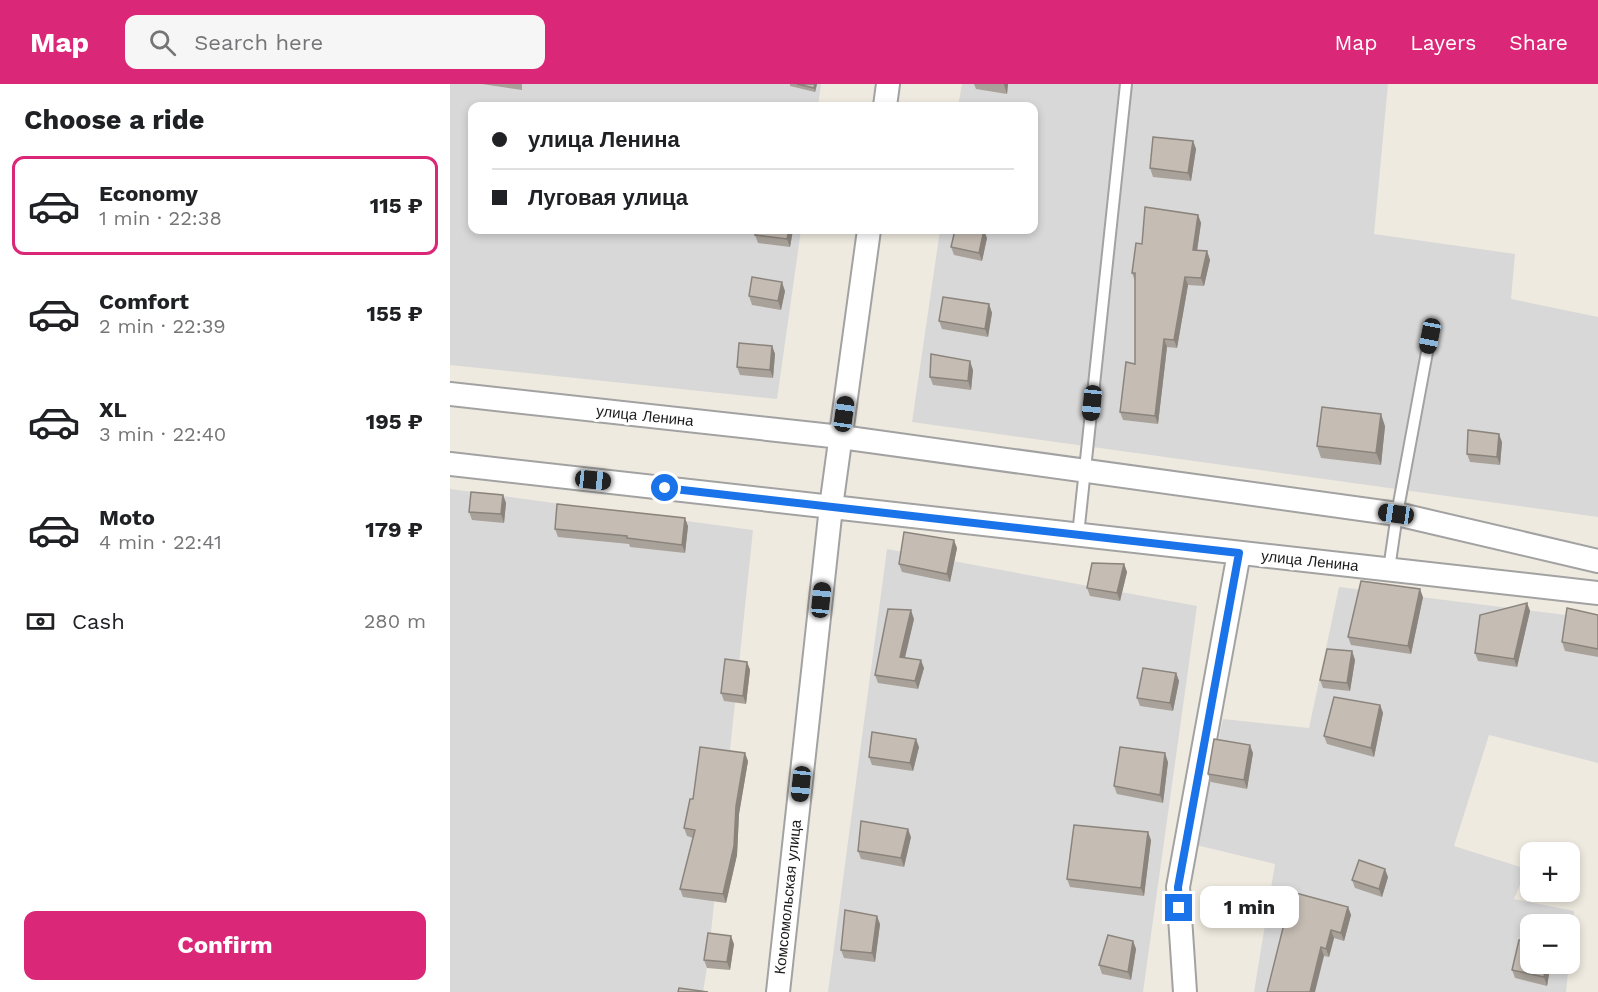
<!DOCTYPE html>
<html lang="en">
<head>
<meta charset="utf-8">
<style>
  body { margin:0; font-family:"Work Sans",sans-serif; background:#f6f6f6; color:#202124; height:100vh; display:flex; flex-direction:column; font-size:22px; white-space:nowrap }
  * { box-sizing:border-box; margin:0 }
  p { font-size:20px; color:#757577 }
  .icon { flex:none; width:33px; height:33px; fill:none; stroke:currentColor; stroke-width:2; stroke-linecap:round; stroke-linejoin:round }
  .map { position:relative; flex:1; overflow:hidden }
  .side { display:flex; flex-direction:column; background:#fff; width:450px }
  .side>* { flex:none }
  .top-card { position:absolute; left:18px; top:18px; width:570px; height:132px; border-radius:12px; box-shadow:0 3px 9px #0003; display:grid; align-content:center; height:132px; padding:0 24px; background:#fff }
  .fabs { position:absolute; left:1070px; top:758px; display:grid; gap:12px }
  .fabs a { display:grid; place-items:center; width:60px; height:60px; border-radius:12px; background:#fff; box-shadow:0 3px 9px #0003; font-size:30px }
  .end { position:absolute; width:27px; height:27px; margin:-14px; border:8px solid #1a73e8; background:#fff; box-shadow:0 0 0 3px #fff }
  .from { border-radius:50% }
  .bubble { position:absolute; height:42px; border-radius:12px; background:#fff; box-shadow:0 3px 9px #0003; font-size:20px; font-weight:700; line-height:42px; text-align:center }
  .car { position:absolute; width:18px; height:36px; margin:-18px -9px; border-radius:8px; box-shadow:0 0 4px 2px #0007; background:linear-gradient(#222 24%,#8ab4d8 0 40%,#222 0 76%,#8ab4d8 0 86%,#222 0) }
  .top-card b { display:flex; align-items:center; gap:21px; height:57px; font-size:22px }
  .top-card b+b { border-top:2px solid #e0e0e0 }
  .top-card i { width:15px; height:15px; background:#202124 }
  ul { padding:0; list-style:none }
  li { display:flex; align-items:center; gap:18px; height:99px; margin:0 12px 9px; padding:0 12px; border:3px solid transparent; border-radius:12px }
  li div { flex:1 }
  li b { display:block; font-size:22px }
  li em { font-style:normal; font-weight:700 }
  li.selected { border-color:#db2777 }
  li>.icon { width:54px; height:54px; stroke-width:1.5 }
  h2 { padding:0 24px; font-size:27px; line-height:72px }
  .pay { display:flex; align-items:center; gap:15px; height:66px; padding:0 24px; font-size:22px }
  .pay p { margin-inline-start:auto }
  .action { display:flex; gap:12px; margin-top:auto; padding:12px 24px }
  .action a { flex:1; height:69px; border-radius:12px; background:#db2777; color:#fff; font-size:24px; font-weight:700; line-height:69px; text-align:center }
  header { display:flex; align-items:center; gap:36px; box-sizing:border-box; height:84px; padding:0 30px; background:#db2777; color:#fff }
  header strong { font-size:28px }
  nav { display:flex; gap:33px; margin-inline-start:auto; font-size:21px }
  .search { width:420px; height:54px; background:#f6f6f6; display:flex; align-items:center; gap:15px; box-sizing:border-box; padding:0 21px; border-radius:12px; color:#757577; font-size:22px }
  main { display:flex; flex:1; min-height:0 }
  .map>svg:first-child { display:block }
</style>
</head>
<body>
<header>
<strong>Map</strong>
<div class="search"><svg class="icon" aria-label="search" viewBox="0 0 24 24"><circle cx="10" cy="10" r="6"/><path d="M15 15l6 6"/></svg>Search here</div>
<nav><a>Map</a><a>Layers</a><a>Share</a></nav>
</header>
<main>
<section class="side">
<h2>Choose a ride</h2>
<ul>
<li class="selected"><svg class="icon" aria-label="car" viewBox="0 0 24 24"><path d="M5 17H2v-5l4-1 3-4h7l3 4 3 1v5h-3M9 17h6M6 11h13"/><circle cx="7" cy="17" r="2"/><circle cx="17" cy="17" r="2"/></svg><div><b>Economy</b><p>1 min · 22:38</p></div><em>115 ₽</em></li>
<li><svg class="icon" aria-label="car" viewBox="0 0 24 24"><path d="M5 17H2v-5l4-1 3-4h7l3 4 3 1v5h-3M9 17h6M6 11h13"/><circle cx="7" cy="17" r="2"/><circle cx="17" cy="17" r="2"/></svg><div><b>Comfort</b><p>2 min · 22:39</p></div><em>155 ₽</em></li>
<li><svg class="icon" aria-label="car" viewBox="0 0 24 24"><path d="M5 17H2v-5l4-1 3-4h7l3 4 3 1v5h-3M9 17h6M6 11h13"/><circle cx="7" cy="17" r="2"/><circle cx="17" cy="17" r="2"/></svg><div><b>XL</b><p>3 min · 22:40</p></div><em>195 ₽</em></li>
<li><svg class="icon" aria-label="car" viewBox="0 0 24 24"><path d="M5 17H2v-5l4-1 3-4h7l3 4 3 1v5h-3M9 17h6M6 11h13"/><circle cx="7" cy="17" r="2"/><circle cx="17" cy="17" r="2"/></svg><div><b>Moto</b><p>4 min · 22:41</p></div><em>179 ₽</em></li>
</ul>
<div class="pay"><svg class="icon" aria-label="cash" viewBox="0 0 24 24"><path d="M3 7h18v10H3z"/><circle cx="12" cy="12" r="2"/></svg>Cash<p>280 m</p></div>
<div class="action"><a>Confirm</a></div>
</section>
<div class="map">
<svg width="1148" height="908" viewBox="0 0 1148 908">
  <rect width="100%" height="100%" fill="#eeeadf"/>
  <!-- residential -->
  <path fill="#d9d8d8" d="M 0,0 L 371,0 L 368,22 L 22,22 L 22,146 L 351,146 L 327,315 L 0,281 Z
    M 512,0 L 938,0 L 924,150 L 1065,170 L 1061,215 L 1148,233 L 1148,433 L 462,338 L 490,146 L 584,146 L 584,22 L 508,22 Z
    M 0,405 L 303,446 L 258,877 L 253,908 L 0,908 Z
    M 437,465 L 747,522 L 693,908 L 378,908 Z
    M 889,503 L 1148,535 L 1148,679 L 1039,651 L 1004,762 L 1077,785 L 1064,815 L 1124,827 L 1119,878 L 1119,840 L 1080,840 L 1080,879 L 1119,879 L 1116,908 L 804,908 L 825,780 L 746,761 L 773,635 L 859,644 Z"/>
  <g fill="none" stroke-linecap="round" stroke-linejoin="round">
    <defs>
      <path id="lane" d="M 628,451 L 676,0
        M 939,485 L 947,430 L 980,252"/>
      <path id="street" d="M 435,22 L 438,0
        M 0,310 L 391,353 L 947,430 L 1148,477
        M 0,380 L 1148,509
        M 328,908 L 381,423 L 419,146
        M 735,908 L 728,803 L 789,469"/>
    </defs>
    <!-- lane casing -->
    <use href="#lane" stroke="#a2a2a2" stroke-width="14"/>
    <!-- street casing -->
    <use href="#street" stroke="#a2a2a2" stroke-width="26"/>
    <!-- lane -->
    <use href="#lane" stroke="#fff" stroke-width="10"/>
    <!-- street -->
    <use href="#street" stroke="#fff" stroke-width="22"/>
  </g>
  <!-- wall -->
  <path fill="#a9a29a" d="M 32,0 L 72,0 L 72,6 Z
    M 340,0 L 367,0 L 365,8 L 340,2 Z
    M 524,0 L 558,0 L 557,10 L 526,5 Z
    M 743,57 L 746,65 L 741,97 L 703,93 L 700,84 Z
    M 748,131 L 751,139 L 747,166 L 757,167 L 760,176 L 754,202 L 738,201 L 727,264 L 717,263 L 708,340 L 673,336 L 670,328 L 685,280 L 685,197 L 682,189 L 692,160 Z
    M 306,146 L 343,146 L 340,163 L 308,159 L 305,151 Z
    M 537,154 L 532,177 L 504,171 L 501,163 Z
    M 335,207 L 331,226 L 302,221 L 299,212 Z
    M 539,220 L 542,229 L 538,253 L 492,245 L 489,237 Z
    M 322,262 L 325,270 L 323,294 L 290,291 L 287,283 Z
    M 523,286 L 521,306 L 483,301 L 480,293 Z
    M 935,342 L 931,381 L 871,374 L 867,362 Z
    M 1052,358 L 1050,381 L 1020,378 L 1017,370 Z
    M 53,411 L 56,419 L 54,439 L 22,436 L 19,428 Z
    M 238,442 L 235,469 L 180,463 L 179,460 L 108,453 L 105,445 Z
    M 507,464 L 500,498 L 452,488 L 449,480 Z
    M 674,480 L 677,488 L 670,517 L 640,512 L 637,504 Z
    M 973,513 L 961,570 L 901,561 L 898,553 Z
    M 1077,519 L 1080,527 L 1067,583 L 1028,577 L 1025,569 Z
    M 1148,531 L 1148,573 L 1115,567 L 1112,558 Z
    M 464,535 L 455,574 L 474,584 L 468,605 L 428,599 L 425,591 Z
    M 902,567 L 905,576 L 900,607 L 873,604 L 870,596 Z
    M 297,578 L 300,586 L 296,620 L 274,617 L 271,609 Z
    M 726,589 L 729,597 L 723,627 L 690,622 L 687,614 Z
    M 930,621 L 933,629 L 924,673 L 877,660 L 874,652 Z
    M 469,663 L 463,687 L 422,681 L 419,673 Z
    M 803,669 L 797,705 L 761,698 L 758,690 Z
    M 298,677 L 289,730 L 287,771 L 276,819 L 233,813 L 230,805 L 243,754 L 237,752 L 234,744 L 243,715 Z
    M 718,678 L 713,719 L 667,710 L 664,702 Z
    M 461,753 L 454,783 L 411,775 L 408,767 Z
    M 701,756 L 694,812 L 620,803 L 617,795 Z
    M 938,793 L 932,813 L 905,804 L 902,796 Z
    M 898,823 L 901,831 L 894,857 L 884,854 L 879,873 L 874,872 L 817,908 Z
    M 430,840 L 425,878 L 394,874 L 391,866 Z
    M 683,857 L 686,865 L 681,896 L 652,890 L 649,881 Z
    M 284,860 L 280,886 L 257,884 L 254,876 Z
    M 1080,879 L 1101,879 L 1097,902 L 1065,894 L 1062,886 Z"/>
  <!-- shaded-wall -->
  <path fill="#8a847d" d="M 365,0 L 367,0 L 365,8 L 364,4 Z
    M 554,0 L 558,0 L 557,10 L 554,1 Z
    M 743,57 L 746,65 L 741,97 L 738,89 Z
    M 748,131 L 751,139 L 746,174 L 743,166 Z
    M 339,146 L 343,146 L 340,163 L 337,155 Z
    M 534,146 L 537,154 L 532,177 L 529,169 Z
    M 757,167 L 760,176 L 754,202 L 751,194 Z
    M 735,193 L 738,201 L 727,264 L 724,256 Z
    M 332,198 L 335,207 L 331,226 L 328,217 Z
    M 539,220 L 542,229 L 538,253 L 535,245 Z
    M 714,255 L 717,263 L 708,340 L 705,332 Z
    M 322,262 L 325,270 L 323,294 L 320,286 Z
    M 520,277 L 523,286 L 521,306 L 518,297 Z
    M 931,330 L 935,342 L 931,381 L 926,369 Z
    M 1049,350 L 1052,358 L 1050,381 L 1047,373 Z
    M 53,411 L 56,419 L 54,439 L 51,430 Z
    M 235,434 L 238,442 L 235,469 L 232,461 Z
    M 504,456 L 507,464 L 500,498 L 497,490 Z
    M 674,480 L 677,488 L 670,517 L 667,509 Z
    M 970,505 L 973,513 L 961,570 L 958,562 Z
    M 1077,519 L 1080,527 L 1067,583 L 1064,575 Z
    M 461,526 L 464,535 L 453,581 L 450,573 Z
    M 902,567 L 905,576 L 900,607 L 897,599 Z
    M 471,576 L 474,584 L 468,605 L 465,597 Z
    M 297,578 L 300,586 L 296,620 L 293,612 Z
    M 726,589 L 729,597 L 723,627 L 720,619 Z
    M 930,621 L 933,629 L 924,673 L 921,664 Z
    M 466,655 L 469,663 L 463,687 L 460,679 Z
    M 800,661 L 803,669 L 797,705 L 794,696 Z
    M 295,669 L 298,677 L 289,730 L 287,771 L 276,819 L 273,810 Z
    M 715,669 L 718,678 L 713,719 L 710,711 Z
    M 458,745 L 461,753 L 454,783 L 451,774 Z
    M 698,748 L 701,756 L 694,812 L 691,804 Z
    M 935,785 L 938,793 L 932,813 L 929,805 Z
    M 898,823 L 901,831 L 894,857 L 891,849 Z
    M 427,832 L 430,840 L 425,878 L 422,869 Z
    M 881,846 L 884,854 L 879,873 L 876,865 Z
    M 281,852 L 284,860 L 280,886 L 277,878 Z
    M 683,857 L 686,865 L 681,896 L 678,888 Z
    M 871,863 L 874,872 L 865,908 L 860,908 Z
    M 1096,879 L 1101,879 L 1097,902 L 1094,893 Z"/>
  <!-- building -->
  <path fill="#c5bcb3" stroke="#8a847d" stroke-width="1.5" d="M 347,0 L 365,0 L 364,4 Z
    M 703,53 L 743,57 L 738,89 L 700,84 Z
    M 695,123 L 748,131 L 743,166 L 757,167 L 751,194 L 735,193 L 724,256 L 714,255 L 705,332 L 670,328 L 676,278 L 685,280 L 685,189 L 682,189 L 686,159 L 692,160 Z
    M 306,146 L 339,146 L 337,155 L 305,151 Z
    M 505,146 L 534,146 L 529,169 L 501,163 Z
    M 302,193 L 332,198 L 328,217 L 299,212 Z
    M 493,213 L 539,220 L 535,245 L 489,237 Z
    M 289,259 L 322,262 L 320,286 L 287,283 Z
    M 481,270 L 520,277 L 518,297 L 480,293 Z
    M 872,323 L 931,330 L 926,369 L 867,362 Z
    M 1018,346 L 1049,350 L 1047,373 L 1017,370 Z
    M 21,408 L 53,411 L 51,430 L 19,428 Z
    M 107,420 L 235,434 L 232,461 L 177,454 L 177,452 L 105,445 Z
    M 454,448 L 504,456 L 497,490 L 449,480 Z
    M 642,479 L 674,480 L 667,509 L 637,504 Z
    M 911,497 L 970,505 L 958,562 L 898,553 Z
    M 1077,519 L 1064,575 L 1025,569 L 1030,531 Z
    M 1117,524 L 1148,531 L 1148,565 L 1112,558 Z
    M 438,525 L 461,526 L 450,573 L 471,576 L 465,597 L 425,591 Z
    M 877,565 L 902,567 L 897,599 L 870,596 Z
    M 275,575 L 297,578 L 293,612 L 271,609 Z
    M 693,584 L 726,589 L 720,619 L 687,614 Z
    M 884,613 L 930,621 L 921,664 L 874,652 Z
    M 422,648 L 466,655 L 460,679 L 419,673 Z
    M 764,655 L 800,661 L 794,696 L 758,690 Z
    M 250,663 L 295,669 L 286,722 L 284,762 L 273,810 L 230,805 L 245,746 L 234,744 L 240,715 L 243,715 Z
    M 670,663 L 715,669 L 710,711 L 664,702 Z
    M 411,737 L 458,745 L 451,774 L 408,767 Z
    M 624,741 L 698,748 L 691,804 L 617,795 Z
    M 909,776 L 935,785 L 929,805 L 902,796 Z
    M 842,808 L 898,823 L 891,849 L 881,846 L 876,865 L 871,863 L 860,908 L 817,908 Z
    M 395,826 L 427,832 L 422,869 L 391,866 Z
    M 258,849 L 281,852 L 277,878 L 254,876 Z
    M 658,851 L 683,857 L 678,888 L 649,881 Z
    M 1069,856 L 1080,858 L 1080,879 L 1096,879 L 1094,893 L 1062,886 Z
    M 229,904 L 258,908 L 228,908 Z"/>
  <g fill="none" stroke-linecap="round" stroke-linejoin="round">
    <!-- route -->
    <path stroke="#1a73e8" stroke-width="8" d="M 215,404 L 789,469 L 728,803 L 729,824"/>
  </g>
  <g text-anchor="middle" stroke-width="6" stroke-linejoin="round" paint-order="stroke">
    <!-- street labels -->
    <g font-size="15" fill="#1b1b1b" stroke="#fff">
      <text transform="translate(195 332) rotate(6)" y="5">улица Ленина</text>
      <text transform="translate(860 477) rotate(6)" y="5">улица Ленина</text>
      <text transform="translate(338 813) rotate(-84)" y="5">Комсомольская улица</text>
    </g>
  </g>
</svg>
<div class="fabs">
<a>+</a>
<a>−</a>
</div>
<i class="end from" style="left:215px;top:404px"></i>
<i class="end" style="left:729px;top:824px"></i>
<div class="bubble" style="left:750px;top:802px;width:99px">1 min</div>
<i class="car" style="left:980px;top:252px;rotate:191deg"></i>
<i class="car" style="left:642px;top:319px;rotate:186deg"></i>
<i class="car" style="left:394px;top:330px;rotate:8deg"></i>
<i class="car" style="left:143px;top:396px;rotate:96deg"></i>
<i class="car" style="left:946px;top:430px;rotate:278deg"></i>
<i class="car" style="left:371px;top:516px;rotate:6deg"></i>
<i class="car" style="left:351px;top:700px;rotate:186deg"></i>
<div class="top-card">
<b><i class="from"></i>улица Ленина</b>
<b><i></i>Луговая улица</b>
</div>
</div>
</main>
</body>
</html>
